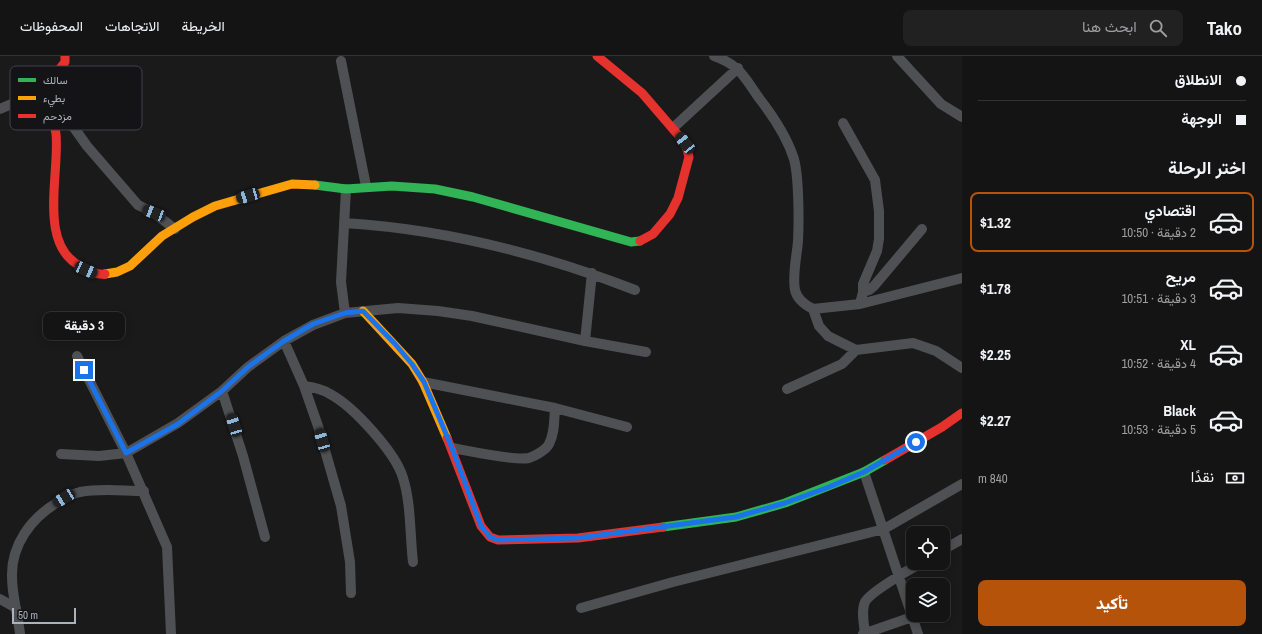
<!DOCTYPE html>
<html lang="ar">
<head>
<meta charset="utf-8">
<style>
  body { margin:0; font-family:"Archivo Narrow",Vazirmatn,sans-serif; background:#212122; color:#f1f3f6; direction:rtl; height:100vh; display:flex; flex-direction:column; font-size:15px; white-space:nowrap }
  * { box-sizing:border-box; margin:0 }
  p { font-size:13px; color:#9d9ea0 }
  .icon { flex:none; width:22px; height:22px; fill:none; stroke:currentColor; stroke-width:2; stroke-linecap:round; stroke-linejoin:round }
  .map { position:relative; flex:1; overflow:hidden; direction:ltr }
  .panel { display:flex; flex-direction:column; background:#141414; width:300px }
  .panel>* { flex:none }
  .banner { display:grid; align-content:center; height:88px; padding:0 16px; background:#141414 }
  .fabs { position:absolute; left:906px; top:470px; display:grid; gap:8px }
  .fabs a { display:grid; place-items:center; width:44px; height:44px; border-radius:8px; background:#141414; box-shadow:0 2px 10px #0003,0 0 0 1px #333334; font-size:20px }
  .scale { position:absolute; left:12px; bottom:10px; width:64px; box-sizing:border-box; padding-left:4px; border:2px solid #aab2bc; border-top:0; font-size:11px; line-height:14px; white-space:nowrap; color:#aab2bc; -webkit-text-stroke:3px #141417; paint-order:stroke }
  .end { position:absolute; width:18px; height:18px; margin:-9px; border:5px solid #1a73e8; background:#fff; box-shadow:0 0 0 2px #fff }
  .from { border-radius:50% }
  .bubble { position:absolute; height:28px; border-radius:8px; background:#141414; box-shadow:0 2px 10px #0003,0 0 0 1px #333334; font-size:13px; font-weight:800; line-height:28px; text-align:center; direction:rtl }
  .car { position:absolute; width:12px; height:24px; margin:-12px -6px; border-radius:5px; box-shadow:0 0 3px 1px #0007; background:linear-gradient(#222 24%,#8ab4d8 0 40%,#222 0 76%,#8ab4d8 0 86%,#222 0) }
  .banner b { display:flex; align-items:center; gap:14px; height:38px; font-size:15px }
  .banner b+b { border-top:1px solid #333334 }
  .banner i { width:10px; height:10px; background:#f1f3f6 }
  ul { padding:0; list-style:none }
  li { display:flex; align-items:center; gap:12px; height:60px; margin:0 8px 6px; padding:0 8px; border:2px solid transparent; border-radius:8px }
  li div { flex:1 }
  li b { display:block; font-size:15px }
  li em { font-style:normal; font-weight:800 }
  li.selected { border-color:#b45309 }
  li>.icon { width:36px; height:36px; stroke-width:1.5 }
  h2 { padding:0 16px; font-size:18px; line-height:48px }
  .pay { display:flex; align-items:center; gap:10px; height:44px; padding:0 16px; font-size:15px }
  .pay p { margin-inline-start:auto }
  .primary-button { display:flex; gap:8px; margin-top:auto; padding:8px 16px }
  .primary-button a { flex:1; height:46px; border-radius:8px; background:#b45309; color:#fff; font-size:16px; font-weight:800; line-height:46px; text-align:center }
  header { display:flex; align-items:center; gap:24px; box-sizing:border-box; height:56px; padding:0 20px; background:#141414; border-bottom:1px solid #333334 }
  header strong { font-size:19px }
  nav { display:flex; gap:22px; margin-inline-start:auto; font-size:14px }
  .search { width:280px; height:36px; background:#212122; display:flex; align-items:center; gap:10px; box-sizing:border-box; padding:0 14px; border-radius:8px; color:#9d9ea0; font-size:15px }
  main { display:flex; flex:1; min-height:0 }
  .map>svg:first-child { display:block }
</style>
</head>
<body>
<header>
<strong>Tako</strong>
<div class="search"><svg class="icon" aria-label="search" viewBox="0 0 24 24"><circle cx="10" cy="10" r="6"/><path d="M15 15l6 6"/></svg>ابحث هنا</div>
<nav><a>الخريطة</a><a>الاتجاهات</a><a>المحفوظات</a></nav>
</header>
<main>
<section class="panel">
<div class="banner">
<b><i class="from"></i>الانطلاق</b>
<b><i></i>الوجهة</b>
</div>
<h2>اختر الرحلة</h2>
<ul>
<li class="selected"><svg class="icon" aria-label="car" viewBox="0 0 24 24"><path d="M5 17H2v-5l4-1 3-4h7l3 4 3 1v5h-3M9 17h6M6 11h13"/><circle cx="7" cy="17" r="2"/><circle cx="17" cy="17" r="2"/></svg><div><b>اقتصادي</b><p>2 دقيقة · 10:50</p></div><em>$1.32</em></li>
<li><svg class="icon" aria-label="car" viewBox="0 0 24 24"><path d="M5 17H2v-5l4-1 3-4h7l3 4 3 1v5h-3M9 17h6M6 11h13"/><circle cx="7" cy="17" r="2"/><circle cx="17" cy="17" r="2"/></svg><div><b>مريح</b><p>3 دقيقة · 10:51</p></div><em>$1.78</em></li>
<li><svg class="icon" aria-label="car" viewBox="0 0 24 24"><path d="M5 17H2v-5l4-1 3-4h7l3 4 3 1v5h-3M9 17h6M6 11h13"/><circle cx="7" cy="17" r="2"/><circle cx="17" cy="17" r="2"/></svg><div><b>XL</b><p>4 دقيقة · 10:52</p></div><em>$2.25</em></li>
<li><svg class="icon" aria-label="car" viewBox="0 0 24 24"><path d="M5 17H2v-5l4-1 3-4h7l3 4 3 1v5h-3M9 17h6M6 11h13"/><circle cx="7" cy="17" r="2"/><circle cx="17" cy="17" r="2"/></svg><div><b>Black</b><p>5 دقيقة · 10:53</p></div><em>$2.27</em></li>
</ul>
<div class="pay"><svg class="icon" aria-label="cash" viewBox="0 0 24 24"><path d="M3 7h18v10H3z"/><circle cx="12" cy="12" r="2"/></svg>نقدًا<p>840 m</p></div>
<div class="primary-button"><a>تأكيد</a></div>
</section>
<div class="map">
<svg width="962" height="578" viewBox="0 0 962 578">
  <rect width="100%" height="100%" fill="#1a1a1a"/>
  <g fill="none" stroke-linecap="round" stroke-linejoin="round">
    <!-- street -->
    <path stroke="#4e5053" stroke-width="10" d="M 714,0 C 740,9 744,21 759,42 C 773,60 787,81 794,103 C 799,122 799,165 798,185 C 797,199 792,220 795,234 C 797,243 805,249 813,253
      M 897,0 L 941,48 L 962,61
      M 341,5 L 366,130
      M 50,51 L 65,59 L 87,90 L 138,149 L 154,157 L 175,173
      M 0,53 L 42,35
      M 843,67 L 875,124 L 879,155 L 879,183 L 877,195 L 863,228 L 863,236 L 860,248
      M 673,72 L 738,12
      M 344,167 C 444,173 542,198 635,234
      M 962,222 L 860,248 L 813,253 L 819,270 L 828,280 L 856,294 L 913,287 L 936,295 L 962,312
      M 863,236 L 869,234 L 874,230 L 922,173
      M 345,257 L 341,226 L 346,133
      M 284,285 L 304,330 L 318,370 L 341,450 L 350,506 L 351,537
      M 585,285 L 592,217
      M 77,300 L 126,397 L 167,491 L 171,578
      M 423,326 L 555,352 L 627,371
      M 304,330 C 313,331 322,333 330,338 C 353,350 396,397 403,422 C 411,446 410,481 413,506
      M 787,333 L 842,308 L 856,294
      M 222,335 L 243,400 L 265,481
      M 452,392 C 469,395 514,405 529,402 C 535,400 546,394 549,388 C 555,377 554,363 555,352
      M 61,398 L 99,400 L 126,397 L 178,367 L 222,335 L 248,311 L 284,285 L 313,269 L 345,257 L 398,252 L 438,255 L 472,260 L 585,285 L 646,296
      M 864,416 L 918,578
      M 943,494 L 962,483
      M 0,543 L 16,552
      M 581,552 L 673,526 L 884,473 L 962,428
      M 20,578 C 18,559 12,540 12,521 C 11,489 31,462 58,446 C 64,442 72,438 80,436 C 100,432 123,435 144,435
      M 863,578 L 912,561
      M 865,578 C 864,568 861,555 865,546 C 869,537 910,513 921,507"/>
    <!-- fast -->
    <path stroke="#30b455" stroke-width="9" d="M 315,129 L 346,133 L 392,130 L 435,133 L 473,141 L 631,186 L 640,185
      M 663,471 L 736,461 L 785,447 L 864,416 L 885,404"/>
    <!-- slow -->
    <path stroke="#ff9f0a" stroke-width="9" d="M 105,218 L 117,216 L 130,210 L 162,180 L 193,161 L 215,150 L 292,128 L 315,129
      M 363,255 L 412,308 L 423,326 L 447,382"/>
    <!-- jam -->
    <path stroke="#e5322d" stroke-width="9" d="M 65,0 L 65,6 L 42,35 C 48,50 54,62 56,78 C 60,118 37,190 82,211 C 90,215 96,219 105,218
      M 597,0 L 642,37 L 685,87 L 689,101 L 678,142 L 670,158 L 653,178 L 640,185
      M 447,382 L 481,470 L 490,481 L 498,484 L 578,482 L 663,471
      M 885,404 L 942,371 L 962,357"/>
  </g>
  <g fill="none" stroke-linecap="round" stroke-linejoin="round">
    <!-- route -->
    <path stroke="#1a73e8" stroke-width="5" d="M 84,314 L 126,397 L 178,368 L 222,335 L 248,311 L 284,285 L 313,268 L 345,257 L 363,255 L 395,288 L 412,308 L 424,326 L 452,392 L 481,470 L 490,481 L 498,484 L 578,482 L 736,461 L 785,447 L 829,431 L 864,416 L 916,386"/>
  </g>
  <!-- legend -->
  <rect x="10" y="10" width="132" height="64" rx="6" fill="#141417" stroke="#414349" stroke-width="1"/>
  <rect x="18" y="22" width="18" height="4" fill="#30b455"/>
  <rect x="18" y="40" width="18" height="4" fill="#ff9f0a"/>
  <rect x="18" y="58" width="18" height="4" fill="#e5322d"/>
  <g font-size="11" fill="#aab2bc">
    <text x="43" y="28">سالك</text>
    <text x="43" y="46">بطيء</text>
    <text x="43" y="64">مزدحم</text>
  </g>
</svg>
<div class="fabs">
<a><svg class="icon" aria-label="locate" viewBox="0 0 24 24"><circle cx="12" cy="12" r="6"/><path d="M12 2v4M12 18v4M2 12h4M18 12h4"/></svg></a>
<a><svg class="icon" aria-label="layers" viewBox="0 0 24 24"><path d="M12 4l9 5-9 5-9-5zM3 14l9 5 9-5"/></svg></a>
</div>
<div class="scale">50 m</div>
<i class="end from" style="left:916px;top:386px"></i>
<i class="end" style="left:84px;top:314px"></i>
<div class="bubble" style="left:43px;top:256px;width:82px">3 دقيقة</div>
<i class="car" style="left:685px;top:87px;rotate:322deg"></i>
<i class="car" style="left:248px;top:140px;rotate:254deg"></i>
<i class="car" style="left:154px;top:157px;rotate:291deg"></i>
<i class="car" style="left:86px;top:214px;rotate:114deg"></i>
<i class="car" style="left:234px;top:369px;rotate:343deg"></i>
<i class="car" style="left:322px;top:384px;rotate:344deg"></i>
<i class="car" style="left:64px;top:442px;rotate:239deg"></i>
</div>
</main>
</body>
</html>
